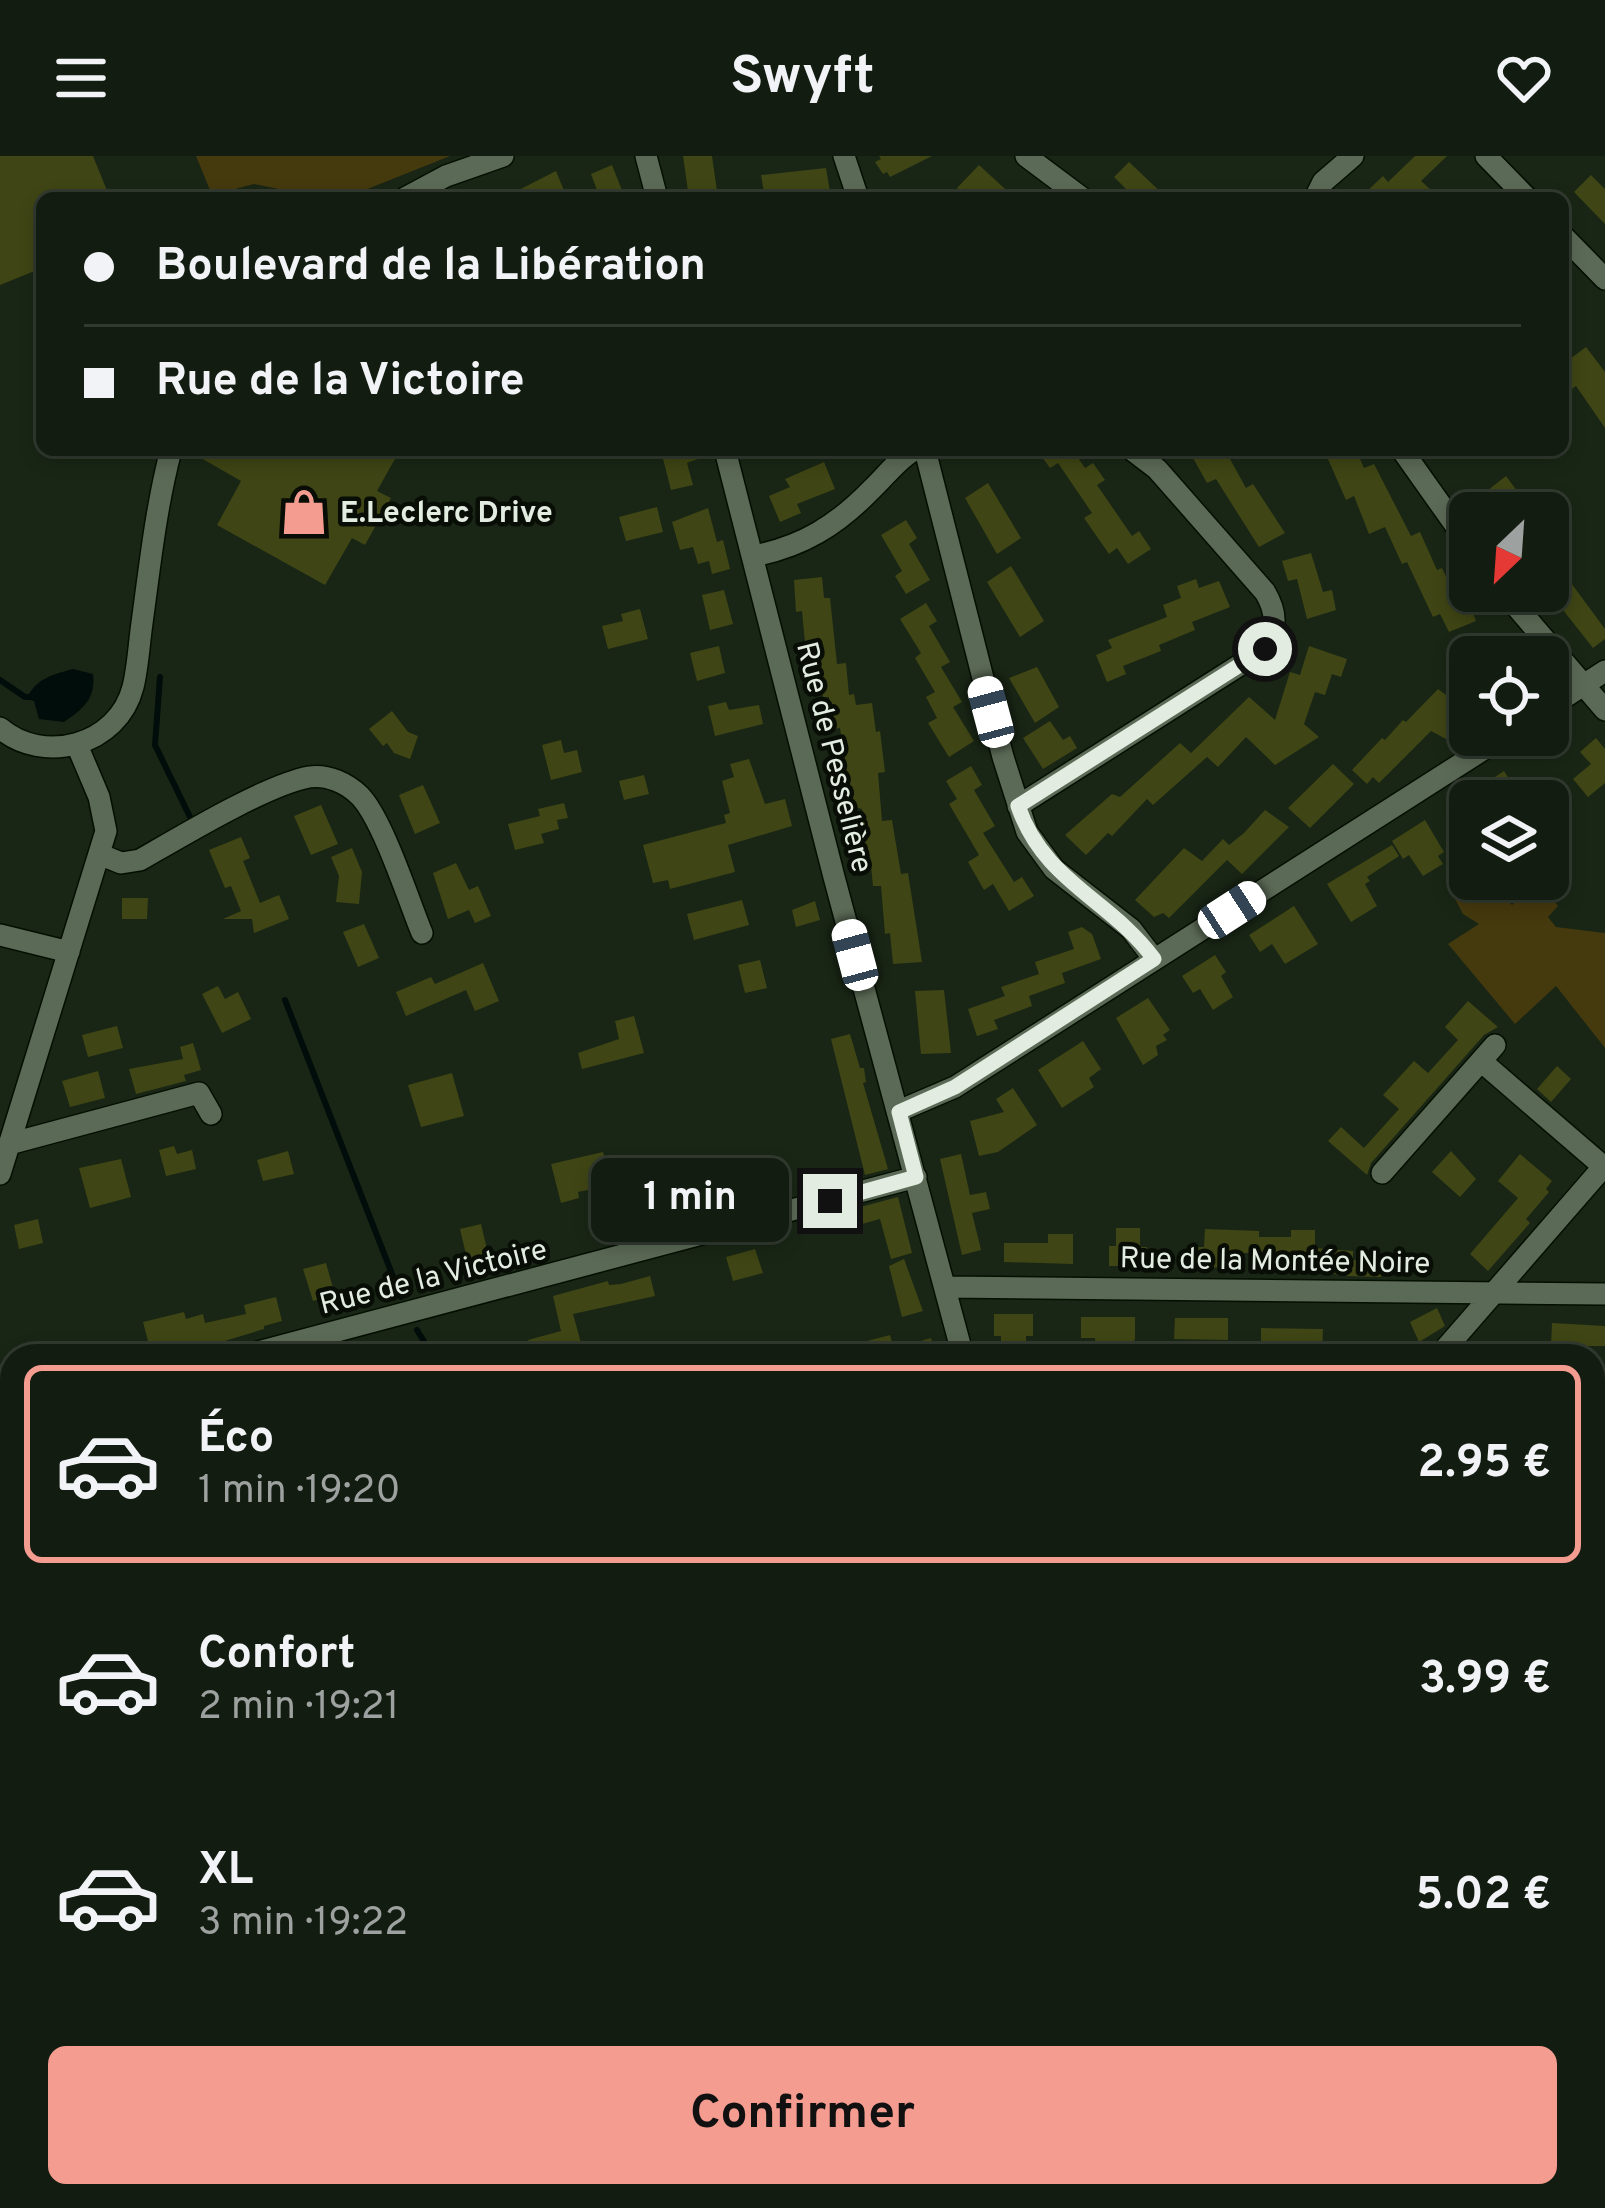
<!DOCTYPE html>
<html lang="fr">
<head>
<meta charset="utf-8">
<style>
  body { margin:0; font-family:Overpass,sans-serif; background:#20291e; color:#f1f3f6; height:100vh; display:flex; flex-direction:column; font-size:45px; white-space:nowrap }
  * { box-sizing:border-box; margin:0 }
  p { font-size:39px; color:#9da19f }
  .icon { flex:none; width:66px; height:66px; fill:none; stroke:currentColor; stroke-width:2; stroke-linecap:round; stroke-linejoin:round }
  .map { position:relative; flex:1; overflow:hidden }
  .sheet { position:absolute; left:0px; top:1188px; width:1605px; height:864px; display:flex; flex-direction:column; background:#131c10; border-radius:36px 36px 0 0; box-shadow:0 6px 18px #0003,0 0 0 3px #323a30 }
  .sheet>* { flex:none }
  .hud { position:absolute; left:36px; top:36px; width:1533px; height:264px; border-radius:18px; box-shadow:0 6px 18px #0003,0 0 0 3px #323a30; display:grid; align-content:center; height:264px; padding:0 48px; background:#131c10 }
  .needle { width:78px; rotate:205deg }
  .tools { position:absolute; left:1449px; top:336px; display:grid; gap:24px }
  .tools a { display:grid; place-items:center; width:120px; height:120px; border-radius:18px; background:#131c10; box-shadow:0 6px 18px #0003,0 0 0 3px #323a30; font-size:60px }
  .end { position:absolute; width:54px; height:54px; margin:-27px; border:15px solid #e3ece1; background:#111; box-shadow:0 0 0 6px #111 }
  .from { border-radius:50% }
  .bubble { position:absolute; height:84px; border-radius:18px; background:#131c10; box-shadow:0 6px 18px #0003,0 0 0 3px #323a30; font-size:39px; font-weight:700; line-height:84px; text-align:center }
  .car { position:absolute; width:36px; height:72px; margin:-36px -18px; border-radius:15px; box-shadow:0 0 9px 3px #0007; background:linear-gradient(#fff 24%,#345 0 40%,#fff 0 76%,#345 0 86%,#fff 0) }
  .hud b { display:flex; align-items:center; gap:42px; height:114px; font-size:45px }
  .hud b+b { border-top:3px solid #323a30 }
  .hud i { width:30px; height:30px; background:#f1f3f6 }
  ul { padding:21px 0 0; list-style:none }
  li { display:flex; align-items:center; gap:36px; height:198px; margin:0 24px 18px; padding:0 24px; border:6px solid transparent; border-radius:18px }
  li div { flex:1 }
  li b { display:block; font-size:45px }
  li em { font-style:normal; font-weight:700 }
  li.selected { border-color:#f59c91 }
  li>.icon { width:108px; height:108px; stroke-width:1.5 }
  .cta { display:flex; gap:24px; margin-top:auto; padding:24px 48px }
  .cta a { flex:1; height:138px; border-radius:18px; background:#f59c91; color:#111; font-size:48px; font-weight:700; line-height:138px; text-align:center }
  header { display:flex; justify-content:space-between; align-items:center; height:156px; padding:0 48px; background:#131c10; font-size:54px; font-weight:700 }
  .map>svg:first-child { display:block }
</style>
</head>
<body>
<header><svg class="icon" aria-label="menu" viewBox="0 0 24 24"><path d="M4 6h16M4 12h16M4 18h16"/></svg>Swyft<svg class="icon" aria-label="heart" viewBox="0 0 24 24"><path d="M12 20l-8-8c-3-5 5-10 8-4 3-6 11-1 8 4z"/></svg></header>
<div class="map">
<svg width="1605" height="2052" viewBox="0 0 1605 2052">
  <rect width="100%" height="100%" fill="#192615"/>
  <!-- green -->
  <path fill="#45390e" d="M 196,0 L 450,0 L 345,42 L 323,42 L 254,28 L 212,39 Z
    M 1538,724 L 1558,750 L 1548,761 L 1556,771 L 1605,777 L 1605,892 L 1556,830 L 1515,868 L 1448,788 L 1479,768 L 1463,758 L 1455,743 L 1470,733 L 1490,727 L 1512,749 Z
    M 1038,2040 L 1186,2040 L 1197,2052 L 989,2052 L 1001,2044 Z"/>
  <!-- water -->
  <path fill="#010d0a" d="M 73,513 L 93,518 C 96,543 83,553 64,566 L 39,563 L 34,545 L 26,543 C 37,522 51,519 73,513 Z"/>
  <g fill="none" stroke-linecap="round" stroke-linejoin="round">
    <!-- stream -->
    <path stroke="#010d0a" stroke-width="6" d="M 160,521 L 155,589 L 190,661
      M 0,524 L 25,541 L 33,541
      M 285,844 L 401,1141
      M 417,1174 L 433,1200"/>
  </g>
  <!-- building -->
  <path fill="#3f4514" d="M 0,0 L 93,0 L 110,42 L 42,42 L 42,112 L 0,129 Z
    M 683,0 L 712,0 L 718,42 L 689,42 Z
    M 879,0 L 932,0 L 890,21 L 887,16 L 883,18 L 875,6 L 881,3 Z
    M 1415,0 L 1447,0 L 1421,25 L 1440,42 L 1360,42 L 1383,20 L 1388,26 Z
    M 1129,6 L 1167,42 L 1135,42 L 1114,21 Z
    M 612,9 L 625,42 L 600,42 L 591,18 Z
    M 979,9 L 1015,42 L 968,42 L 957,32 Z
    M 826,12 L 831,42 L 765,42 L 761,19 Z
    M 556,15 L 565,37 L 554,42 L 503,42 Z
    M 1591,19 L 1605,33 L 1605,68 L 1574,36 Z
    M 1586,191 L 1605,216 L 1605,272 L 1576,230 L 1563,239 L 1563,208 Z
    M 187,294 L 400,294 L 377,335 L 391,342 L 365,389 L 352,382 L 325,429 L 217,369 L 241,325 Z
    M 683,294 L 710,294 L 711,298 L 687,307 L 693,329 L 671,334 L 662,299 Z
    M 1037,294 L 1077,294 L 1074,296 L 1085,312 L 1093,307 L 1105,324 L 1097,329 L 1132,380 L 1139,375 L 1151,393 L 1128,408 L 1117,392 L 1109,398 L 1084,362 L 1092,357 L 1058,307 L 1050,312 Z
    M 1207,294 L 1225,294 L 1246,332 L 1253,328 L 1285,377 L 1259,391 L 1216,323 L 1207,327 L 1193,302 Z
    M 1324,294 L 1356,294 L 1364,312 L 1374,308 L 1411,380 L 1420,376 L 1437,414 L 1442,412 L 1459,449 L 1468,445 L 1476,465 L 1449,476 L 1440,458 L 1433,461 L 1407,406 L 1402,408 L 1385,371 L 1369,378 L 1354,340 L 1346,344 Z
    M 824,306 L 835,333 L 797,348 L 801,357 L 780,366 L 769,340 L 790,331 L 785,323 Z
    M 1506,320 L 1523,343 L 1505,357 L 1498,357 L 1483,338 Z
    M 988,327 L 1021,382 L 997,398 L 965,342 Z
    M 657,351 L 663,376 L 626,385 L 619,361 Z
    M 708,352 L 717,386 L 723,384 L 730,413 L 712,418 L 709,405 L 698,408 L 693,391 L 680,394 L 672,366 Z
    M 906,364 L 917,382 L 909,388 L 930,424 L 906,438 L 895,420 L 902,415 L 881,379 Z
    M 1311,397 L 1323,436 L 1332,434 L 1336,454 L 1307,463 L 1297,423 L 1288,425 L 1282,405 Z
    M 1011,410 L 1044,465 L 1020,481 L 987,426 Z
    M 1560,412 L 1605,473 L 1605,483 L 1593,492 L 1548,435 L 1548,422 Z
    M 822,421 L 824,442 L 830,442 L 837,508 L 846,507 L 849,539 L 854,538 L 856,549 L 872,547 L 876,576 L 880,575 L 885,616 L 878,617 L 882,665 L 892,664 L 901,718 L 908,717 L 922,806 L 893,808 L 890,777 L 885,778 L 881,730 L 873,730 L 870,699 L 866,700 L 862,653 L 852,650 L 840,572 L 832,573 L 829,541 L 823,541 L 818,486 L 805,487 L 802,455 L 796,456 L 794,424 Z
    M 1196,423 L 1199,432 L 1219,425 L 1230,451 L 1192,466 L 1195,474 L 1159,489 L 1161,495 L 1123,510 L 1126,518 L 1107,526 L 1096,499 L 1112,492 L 1108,484 L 1167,461 L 1163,449 L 1181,442 L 1177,430 Z
    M 724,434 L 733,468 L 710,474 L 702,439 Z
    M 926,447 L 937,465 L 929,470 L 950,506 L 941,511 L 962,546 L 953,551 L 974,585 L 949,601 L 928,567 L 937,562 L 926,541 L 935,536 L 915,502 L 921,497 L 900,463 Z
    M 640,453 L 648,483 L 608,493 L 602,470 L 623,465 L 621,458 Z
    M 719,490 L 725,517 L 697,525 L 690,497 Z
    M 1309,490 L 1347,503 L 1341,521 L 1332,518 L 1325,539 L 1315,536 L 1304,568 L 1319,581 L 1275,609 L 1246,581 L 1218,611 L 1207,601 L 1153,649 L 1147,643 L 1112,680 L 1108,677 L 1086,699 L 1065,679 L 1112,638 L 1120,641 L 1180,587 L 1191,597 L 1249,541 L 1275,564 L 1290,516 L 1300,519 Z
    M 1037,511 L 1059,551 L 1035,567 L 1009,522 Z
    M 1470,522 L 1470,560 L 1446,583 L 1431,575 L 1379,627 L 1373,621 L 1367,628 L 1352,614 L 1382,582 L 1385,584 L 1403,564 L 1406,566 L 1438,533 L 1450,542 Z
    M 726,546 L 729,554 L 759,549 L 763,568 L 715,580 L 708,550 Z
    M 392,555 L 408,576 L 418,580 L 410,603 L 394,597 L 387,587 L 383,590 L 369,573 Z
    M 1050,565 L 1063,584 L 1070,580 L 1077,592 L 1043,613 L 1023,582 Z
    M 1596,582 L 1605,593 L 1605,627 L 1588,641 L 1573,623 L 1591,608 L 1580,596 Z
    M 561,584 L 564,597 L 577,594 L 582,616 L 551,624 L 542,589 Z
    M 749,603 L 765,648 L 785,643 L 792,670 L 728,689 L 735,716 L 670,733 L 668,724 L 653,727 L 643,689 L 726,667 L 724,659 L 730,657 L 722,625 L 734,621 L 730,608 Z
    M 1333,608 L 1354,628 L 1310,672 L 1288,652 Z
    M 971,610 L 982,629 L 974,634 L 995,670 L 983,677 L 1014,726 L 1022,721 L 1034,740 L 1009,755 L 993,728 L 984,734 L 968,706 L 979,699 L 949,648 L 957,643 L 946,625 Z
    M 1504,615 L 1518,637 L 1503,645 L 1458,645 Z
    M 644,619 L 649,638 L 624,644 L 619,625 Z
    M 423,629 L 440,667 L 415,678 L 399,639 Z
    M 564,647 L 568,662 L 557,664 L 559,673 L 541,678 L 544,687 L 515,694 L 508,668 L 540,660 L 538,653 Z
    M 321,649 L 338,688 L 311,699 L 294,660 Z
    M 1265,654 L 1289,671 L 1242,718 L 1227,704 L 1169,762 L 1163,757 L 1154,761 L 1135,744 L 1184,692 L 1202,705 L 1223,683 L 1229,689 L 1244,677 Z
    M 1425,664 L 1444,696 L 1438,700 L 1443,708 L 1423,720 L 1409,699 L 1403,703 L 1392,685 Z
    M 241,681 L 250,702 L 243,705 L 260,747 L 279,739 L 289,763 L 254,777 L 252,763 L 223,763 L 241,755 L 231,730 L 225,732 L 209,694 Z
    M 1392,689 L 1399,700 L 1367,721 L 1370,725 L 1365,728 L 1377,750 L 1351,766 L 1327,728 Z
    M 352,692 L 362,716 L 359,748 L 336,746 L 339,720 L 331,701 Z
    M 456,707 L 469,734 L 478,730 L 491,760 L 475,767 L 469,754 L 448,763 L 433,717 Z
    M 122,742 L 148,742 L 147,763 L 122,763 Z
    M 742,744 L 749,769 L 694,784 L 687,758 Z
    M 815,745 L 820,764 L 796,771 L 792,754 Z
    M 1294,750 L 1318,788 L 1285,808 L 1272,788 L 1260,796 L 1249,779 Z
    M 364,768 L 379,802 L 358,811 L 343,776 Z
    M 1082,771 L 1092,778 L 1101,803 L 1062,817 L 1065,827 L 1029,840 L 1032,850 L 994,864 L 998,873 L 977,880 L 968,853 L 1005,840 L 1001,831 L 1039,818 L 1035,806 L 1074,793 L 1068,776 Z
    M 1215,799 L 1226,816 L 1221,820 L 1233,841 L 1213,854 L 1200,833 L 1193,837 L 1182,820 Z
    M 760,804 L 767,832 L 745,837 L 738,809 Z
    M 483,807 L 499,845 L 475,855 L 466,834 L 406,860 L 396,836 L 431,821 L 435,828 Z
    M 218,830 L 225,843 L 238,836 L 251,863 L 222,877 L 202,838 Z
    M 944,834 L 951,897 L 921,898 L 915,835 Z
    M 1148,842 L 1170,874 L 1163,879 L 1167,884 L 1156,890 L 1158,899 L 1143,909 L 1116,862 Z
    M 1468,845 L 1498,871 L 1484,879 L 1371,1007 L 1367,1019 L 1328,985 L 1341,971 L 1364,992 L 1399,953 L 1383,939 L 1414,905 L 1428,917 L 1458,884 L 1445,871 Z
    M 634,860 L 644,897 L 582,913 L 578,897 L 619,883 L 615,865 Z
    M 117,870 L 123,892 L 88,901 L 82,879 Z
    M 850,878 L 860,912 L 864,912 L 866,926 L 863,927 L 888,1013 L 865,1019 L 831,883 Z
    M 1083,885 L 1101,913 L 1089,922 L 1094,931 L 1062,952 L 1038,914 Z
    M 193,887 L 201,914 L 184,919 L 186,925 L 136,938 L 129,913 L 183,903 L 180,891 Z
    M 1557,910 L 1571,923 L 1551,946 L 1537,933 Z
    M 98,915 L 105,942 L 70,951 L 62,925 Z
    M 452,917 L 464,960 L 421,971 L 408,929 Z
    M 1013,932 L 1037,969 L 998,996 L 979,1000 L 970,965 L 1004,956 L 996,943 Z
    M 174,990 L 177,998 L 192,994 L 196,1013 L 166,1020 L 159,994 Z
    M 288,995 L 294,1018 L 263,1025 L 257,1004 Z
    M 1451,995 L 1476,1023 L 1460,1041 L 1432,1016 Z
    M 603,996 L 611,1028 L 635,1023 L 640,1026 L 643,1035 L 660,1031 L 663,1042 L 713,1032 L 711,1024 L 770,1008 L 777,1036 L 762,1040 L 764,1045 L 619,1084 L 606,1030 L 578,1036 L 579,1042 L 561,1047 L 551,1008 Z
    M 961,998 L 970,1039 L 986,1036 L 990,1053 L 972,1057 L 981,1094 L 962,1099 L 940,1003 Z
    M 1520,998 L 1552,1025 L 1546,1033 L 1549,1036 L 1526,1063 L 1530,1067 L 1488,1115 L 1470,1098 L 1518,1042 L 1498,1025 Z
    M 121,1003 L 131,1041 L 90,1052 L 79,1012 Z
    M 898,1041 L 912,1097 L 891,1103 L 880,1063 L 844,1073 L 842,1056 Z
    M 38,1063 L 43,1087 L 19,1093 L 14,1069 Z
    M 481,1068 L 490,1106 L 469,1111 L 460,1073 Z
    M 1116,1072 L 1140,1072 L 1140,1091 L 1147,1091 L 1147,1110 L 1109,1110 L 1109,1090 L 1116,1090 Z
    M 1205,1073 L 1259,1075 L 1259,1081 L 1291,1081 L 1291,1074 L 1315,1074 L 1315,1092 L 1353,1095 L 1353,1104 L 1382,1104 L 1381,1121 L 1347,1120 L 1334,1118 L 1334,1113 L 1284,1112 L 1284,1097 L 1235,1097 L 1235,1112 L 1196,1111 L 1196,1091 L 1204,1091 Z
    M 1048,1078 L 1073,1078 L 1073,1108 L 1004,1106 L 1004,1087 L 1048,1087 Z
    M 755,1093 L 763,1117 L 733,1125 L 726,1101 Z
    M 904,1103 L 923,1155 L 902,1161 L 889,1110 Z
    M 326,1107 L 335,1139 L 313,1145 L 303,1113 Z
    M 650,1120 L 655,1140 L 573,1158 L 581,1187 L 534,1199 L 528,1184 L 561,1175 L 553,1140 L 608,1125 L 609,1129 L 621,1128 Z
    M 276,1141 L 282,1165 L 264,1170 L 264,1173 L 192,1195 L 190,1188 L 151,1197 L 143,1166 L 184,1156 L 186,1163 L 203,1158 L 205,1167 L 246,1158 L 244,1149 Z
    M 1437,1152 L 1445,1170 L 1419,1186 L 1410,1166 Z
    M 994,1158 L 1033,1158 L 1033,1180 L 1026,1180 L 1026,1199 L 1001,1198 L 1001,1180 L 994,1180 Z
    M 1081,1161 L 1135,1161 L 1135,1183 L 1133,1187 L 1119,1187 L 1119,1200 L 1096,1200 L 1095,1182 L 1081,1182 Z
    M 1175,1162 L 1228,1162 L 1228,1184 L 1174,1183 Z
    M 1552,1167 L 1605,1170 L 1605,1190 L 1551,1190 Z
    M 1261,1172 L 1323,1173 L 1322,1196 L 1261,1195 Z
    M 890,1179 L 894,1193 L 931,1182 L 936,1200 L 830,1200 L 829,1195 Z"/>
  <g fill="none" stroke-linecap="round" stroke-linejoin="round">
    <defs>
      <path id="minor" d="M 646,0 L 657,42
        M 844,0 L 858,42
        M 1026,0 L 1082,42
        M 1486,0 L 1527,42
        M 405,42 L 446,20 L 503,0
        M 1315,42 L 1323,26 L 1353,0
        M 1563,80 L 1605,123
        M 725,294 L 834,721 L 963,1200
        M 925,294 L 1003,601 L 1027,676 L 1054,713 L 1131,773 L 1154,803
        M 1402,294 L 1470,390
        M 753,400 C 802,391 837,369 871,334 C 885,321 898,303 914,294
        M 1503,435 L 1605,554
        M 1548,552 L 1605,515
        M 0,572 C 43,609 118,590 133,531 C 138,511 139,488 142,467 C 150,409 156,351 171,294
        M 1018,650 L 1265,493 C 1276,471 1278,458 1265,436 L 1157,313 L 1132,294
        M 99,698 L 121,707 L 140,704 C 180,681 266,629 309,621 C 327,618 347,627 360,640 C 383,664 408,743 422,777
        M 0,779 L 69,796
        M 1481,905 L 1604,1011
        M 899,955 L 955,931 L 1506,579
        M 9,988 L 199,937 L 211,958
        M 1382,1017 L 1495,889
        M 0,1018 L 106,675 L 99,641 L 77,589
        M 945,1131 L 1605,1138
        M 243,1200 L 916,1021
        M 1439,1200 L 1605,1009
        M 0,1261 L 12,1258
        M 0,1427 L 12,1427
        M 1593,1443 L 1605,1443
        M 1211,2040 L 1222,2052
        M 173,2052 L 173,2040"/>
      <path id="major" d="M 0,1738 L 12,1738
        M 1593,1758 L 1605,1759"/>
    </defs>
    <!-- minor casing -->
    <use href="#minor" stroke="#040f02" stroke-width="24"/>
    <!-- major casing -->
    <use href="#major" stroke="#040f02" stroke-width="30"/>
    <!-- minor -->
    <use href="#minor" stroke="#5b6a56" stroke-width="21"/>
    <!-- major -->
    <use href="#major" stroke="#26a977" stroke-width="27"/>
  </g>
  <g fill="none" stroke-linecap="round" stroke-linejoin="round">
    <!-- route -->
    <path stroke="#e3ece1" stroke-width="15" d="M 830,1045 L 916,1021 L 899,956 L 955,931 L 1154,803 C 1110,743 1044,726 1018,650 L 1265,493"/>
  </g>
  <!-- icons -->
  <defs>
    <symbol id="shop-bare" viewBox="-9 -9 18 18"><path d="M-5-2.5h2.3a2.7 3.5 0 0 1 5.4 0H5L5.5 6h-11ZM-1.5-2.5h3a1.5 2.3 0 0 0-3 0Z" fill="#f59c91" stroke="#080d06" stroke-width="2.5" paint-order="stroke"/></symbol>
  </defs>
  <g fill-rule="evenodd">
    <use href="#shop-bare" x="271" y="323" width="66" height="66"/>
  </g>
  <g text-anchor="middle" stroke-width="9" stroke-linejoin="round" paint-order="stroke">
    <!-- poi labels -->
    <g font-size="30" font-weight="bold" fill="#e3ece1" stroke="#080d06" text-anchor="start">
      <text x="340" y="366">E.Leclerc Drive</text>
    </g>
    <!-- street labels -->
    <g font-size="30" fill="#e3ece1" stroke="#080d06">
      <text transform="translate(835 601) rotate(76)" y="10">Rue de Pesselière</text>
      <text transform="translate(1275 1104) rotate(1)" y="10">Rue de la Montée Noire</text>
      <text transform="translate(433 1120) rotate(-14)" y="10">Rue de la Victoire</text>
    </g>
  </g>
</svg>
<div class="tools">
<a><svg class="needle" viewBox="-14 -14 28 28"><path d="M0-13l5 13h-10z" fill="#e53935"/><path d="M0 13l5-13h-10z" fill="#9da19f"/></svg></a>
<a><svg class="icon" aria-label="locate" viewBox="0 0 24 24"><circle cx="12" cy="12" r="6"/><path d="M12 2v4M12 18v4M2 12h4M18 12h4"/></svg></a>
<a><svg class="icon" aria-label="layers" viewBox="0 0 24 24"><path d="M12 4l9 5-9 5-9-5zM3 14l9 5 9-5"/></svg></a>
</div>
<i class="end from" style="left:1265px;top:493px"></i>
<i class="end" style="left:830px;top:1045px"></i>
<div class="bubble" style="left:591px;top:1002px;width:198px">1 min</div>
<i class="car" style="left:991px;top:556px;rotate:345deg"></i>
<i class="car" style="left:1232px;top:754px;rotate:57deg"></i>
<i class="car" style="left:855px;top:799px;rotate:345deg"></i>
<div class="hud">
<b><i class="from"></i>Boulevard de la Libération</b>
<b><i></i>Rue de la Victoire</b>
</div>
<section class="sheet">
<ul>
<li class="selected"><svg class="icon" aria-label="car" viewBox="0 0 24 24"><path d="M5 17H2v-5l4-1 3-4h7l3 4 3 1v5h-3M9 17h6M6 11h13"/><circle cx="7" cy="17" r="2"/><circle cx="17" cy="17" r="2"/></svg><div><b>Éco</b><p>1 min · 19:20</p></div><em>2.95 €</em></li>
<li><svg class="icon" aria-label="car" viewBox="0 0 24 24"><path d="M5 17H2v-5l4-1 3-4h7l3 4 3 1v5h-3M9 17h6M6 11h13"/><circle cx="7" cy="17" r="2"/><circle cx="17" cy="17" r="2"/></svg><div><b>Confort</b><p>2 min · 19:21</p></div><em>3.99 €</em></li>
<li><svg class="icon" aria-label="car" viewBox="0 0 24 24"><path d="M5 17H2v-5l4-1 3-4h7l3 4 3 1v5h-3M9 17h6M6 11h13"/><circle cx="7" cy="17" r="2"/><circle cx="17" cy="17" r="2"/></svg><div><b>XL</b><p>3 min · 19:22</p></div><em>5.02 €</em></li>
</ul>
<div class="cta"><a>Confirmer</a></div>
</section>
</div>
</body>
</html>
